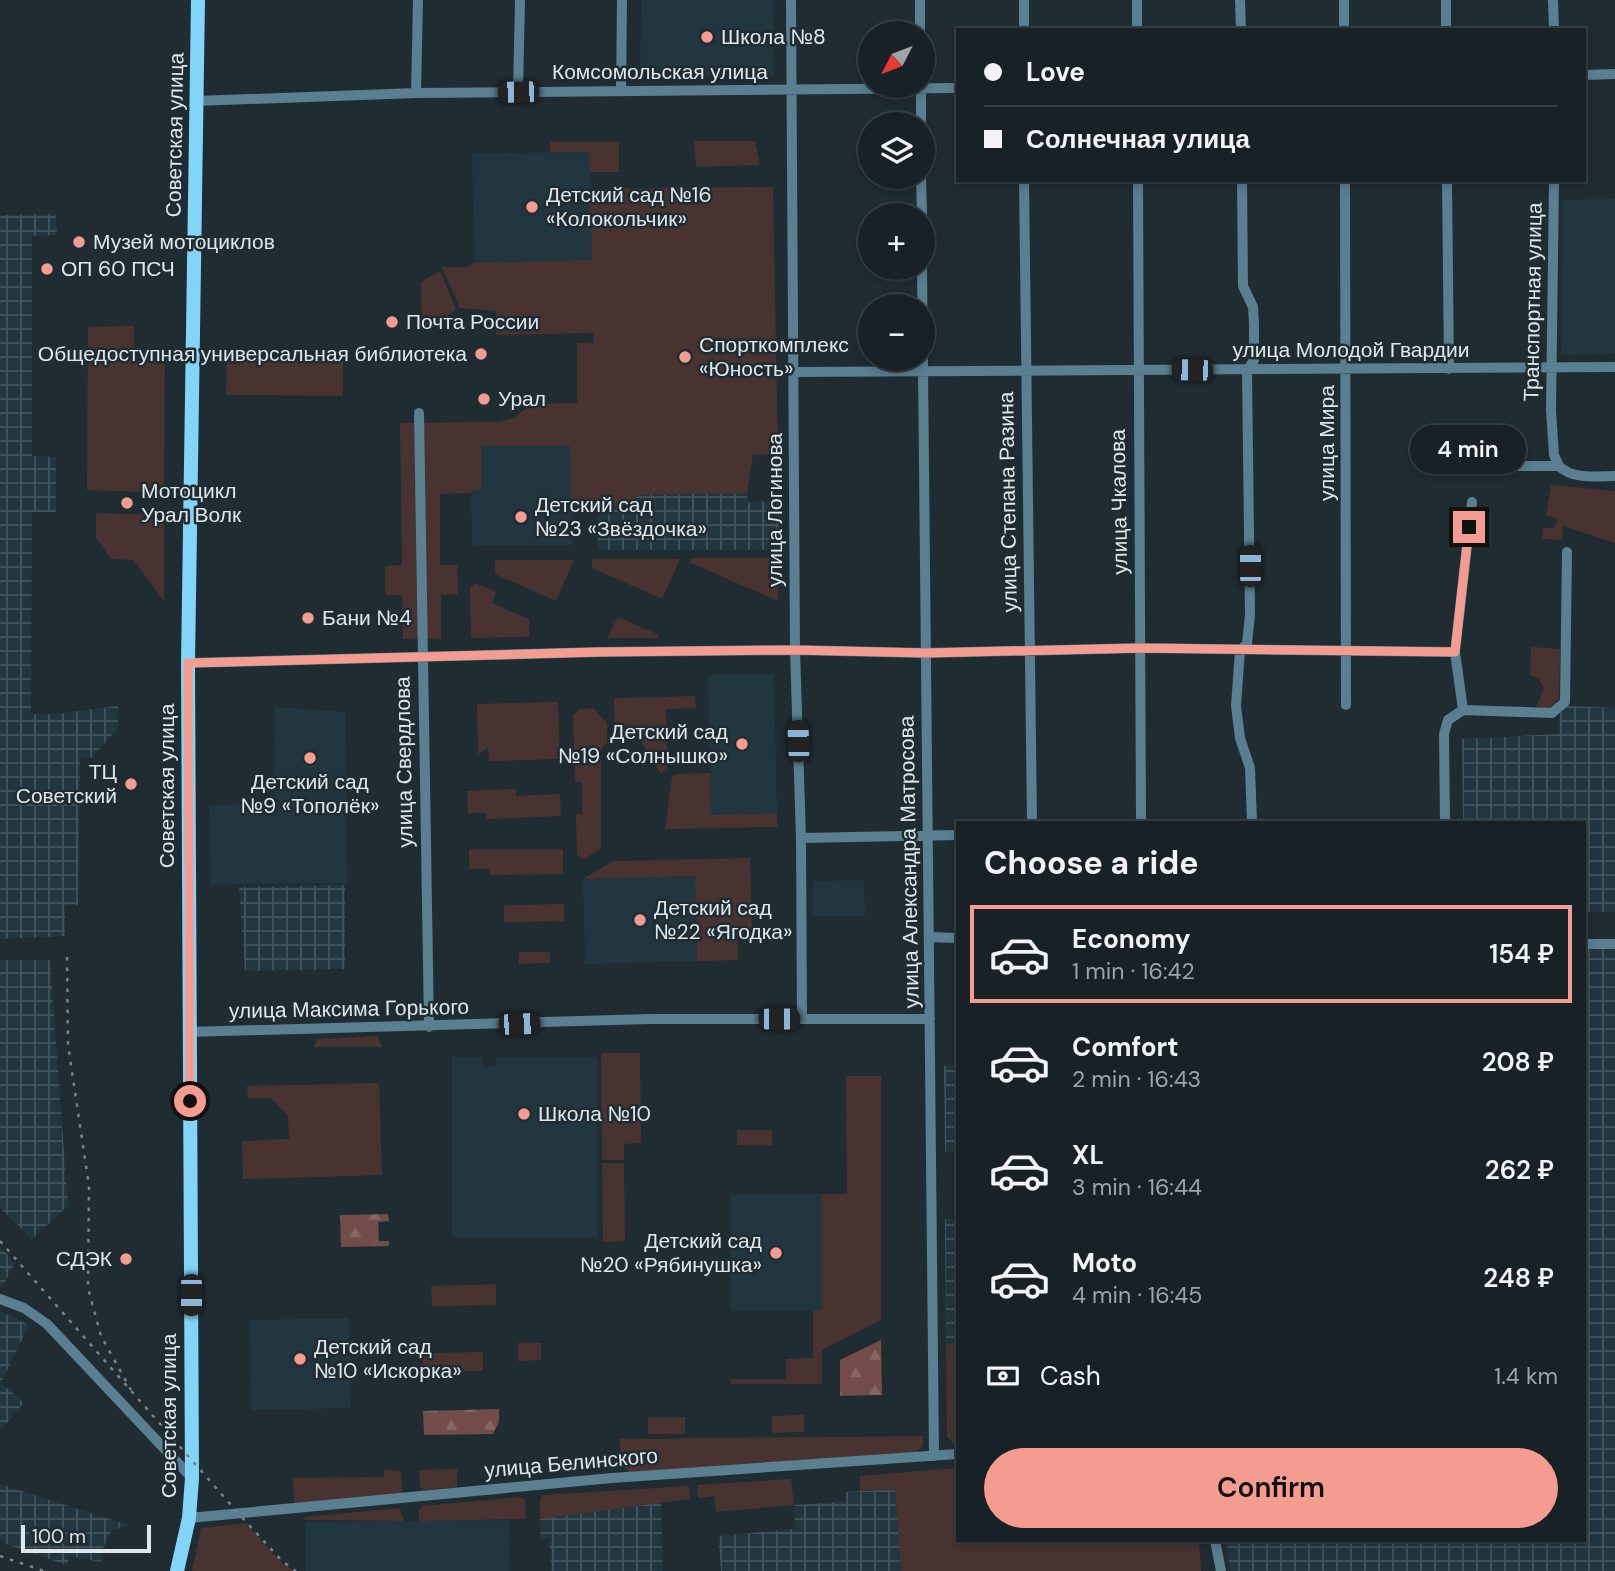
<!DOCTYPE html>
<html lang="en">
<head>
<meta charset="utf-8">
<style>
  body { margin:0; font-family:"DM Sans",sans-serif; background:#242e32; color:#f1f3f6; height:100vh; display:flex; flex-direction:column; font-size:26px; white-space:nowrap }
  * { box-sizing:border-box; margin:0 }
  p { font-size:23px; color:#9ea3a7 }
  .icon { flex:none; width:38px; height:38px; fill:none; stroke:currentColor; stroke-width:2; stroke-linecap:round; stroke-linejoin:round }
  .map { position:relative; flex:1; overflow:hidden }
  .details { position:absolute; left:956px; top:821px; width:630px; height:721px; display:flex; flex-direction:column; background:#172126; border-radius:0px; box-shadow:0 4px 10px #0003,0 0 0 2px #363e43 }
  .details>* { flex:none }
  .guide { position:absolute; left:956px; top:28px; width:630px; height:154px; border-radius:0px; box-shadow:0 4px 10px #0003,0 0 0 2px #363e43; display:grid; align-content:center; height:154px; padding:0 28px; background:#172126 }
  .needle { width:46px; rotate:228deg }
  .tools { position:absolute; left:858px; top:21px; display:grid; gap:14px }
  .tools a { display:grid; place-items:center; width:77px; height:77px; border-radius:50%; background:#172126; box-shadow:0 4px 10px #0003,0 0 0 2px #363e43; font-size:35px }
  .scale { position:absolute; left:21px; bottom:18px; width:130px; box-sizing:border-box; padding-left:7px; border:4px solid #dee7eb; border-top:0; font-size:19px; line-height:24px; white-space:nowrap; color:#dee7eb; -webkit-text-stroke:5px #1f2c32; paint-order:stroke }
  .end { position:absolute; width:32px; height:32px; margin:-16px; border:9px solid #f59c91; background:#111; box-shadow:0 0 0 4px #111 }
  .from { border-radius:50% }
  .bubble { position:absolute; height:49px; border-radius:24px; background:#172126; box-shadow:0 4px 10px #0003,0 0 0 2px #363e43; font-size:23px; font-weight:600; line-height:49px; text-align:center }
  .car { position:absolute; width:21px; height:42px; margin:-21px -10px; border-radius:9px; box-shadow:0 0 5px 2px #0007; background:linear-gradient(#222 24%,#8ab4d8 0 40%,#222 0 76%,#8ab4d8 0 86%,#222 0) }
  .guide b { display:flex; align-items:center; gap:24px; height:66px; font-size:26px }
  .guide b+b { border-top:2px solid #363e43 }
  .guide i { width:18px; height:18px; background:#f1f3f6 }
  ul { padding:0; list-style:none }
  li { display:flex; align-items:center; gap:21px; height:98px; margin:0 14px 10px; padding:0 14px; border:4px solid transparent; border-radius:0px }
  li div { flex:1 }
  li b { display:block; font-size:26px }
  li em { font-style:normal; font-weight:600 }
  li.selected { border-color:#f59c91 }
  li>.icon { width:63px; height:63px; stroke-width:1.5 }
  h2 { padding:0 28px; font-size:32px; line-height:84px }
  .pay { display:flex; align-items:center; gap:18px; height:77px; padding:0 28px; font-size:26px }
  .pay p { margin-inline-start:auto }
  .action { display:flex; gap:14px; margin-top:auto; padding:14px 28px }
  .action a { flex:1; height:80px; border-radius:42px; background:#f59c91; color:#111; font-size:28px; font-weight:600; line-height:80px; text-align:center }
  .map>svg:first-child { display:block }
</style>
</head>
<body>
<div class="map">
<svg width="1615" height="1571" viewBox="0 0 1615 1571">
  <defs>
    <pattern id="industrial-grid" width="8" height="8" patternUnits="userSpaceOnUse" patternTransform="scale(1.75)"><rect width="8" height="8" fill="#223640"/><path d="M0 4h8M4 0v8" fill="none" stroke="#42535c"/></pattern>
    <pattern id="forest-firs" width="22" height="20" patternUnits="userSpaceOnUse" patternTransform="scale(1.75)"><rect width="22" height="20" fill="#714c48"/><path d="M5 1l3.5 6h-7zM16 11l3.5 6h-7z" fill="#856663"/></pattern>
  </defs>
  <rect width="100%" height="100%" fill="#1f2c32"/>
  <!-- built -->
  <path fill="#223640" d="M 641,0 L 773,0 L 774,75 L 640,78 Z
    M 590,152 L 592,261 L 474,263 L 472,153 Z
    M 1615,199 L 1615,354 L 1561,355 L 1562,200 Z
    M 571,445 L 572,545 L 472,546 L 471,490 L 481,489 L 480,446 Z
    M 774,674 L 777,813 L 711,815 L 708,675 Z
    M 275,707 L 345,712 L 347,883 L 210,885 L 209,805 L 273,804 Z
    M 695,876 L 697,961 L 585,964 L 583,879 Z
    M 864,880 L 865,916 L 813,916 L 813,881 Z
    M 452,1057 L 483,1057 L 483,1067 L 496,1067 L 496,1057 L 597,1057 L 597,1237 L 452,1237 Z
    M 822,1194 L 822,1311 L 731,1311 L 731,1195 Z
    M 349,1318 L 351,1408 L 251,1410 L 249,1320 Z
    M 509,1520 L 510,1571 L 305,1571 L 305,1522 Z"/>
  <!-- industrial -->
  <path fill="url(#industrial-grid)" d="M 56,214 L 57,235 L 32,236 L 32,456 L 56,457 L 56,512 L 32,512 L 31,714 L 55,714 L 118,706 L 118,728 L 92,758 L 80,758 L 78,905 L 65,905 L 65,936 L 0,939 L 0,215 Z
    M 747,493 L 748,502 L 782,501 L 782,550 L 598,550 L 597,508 L 637,507 L 637,495 Z
    M 1568,706 L 1615,708 L 1615,912 L 1584,912 L 1584,822 L 1463,822 L 1462,739 L 1559,734 L 1560,713 Z
    M 345,885 L 345,969 L 245,971 L 239,887 Z
    M 1584,949 L 1615,949 L 1615,1571 L 1230,1571 L 1226,1540 L 1584,1540 Z
    M 0,960 L 50,960 L 68,1206 L 32,1239 L 0,1208 Z
    M 944,1066 L 957,1066 L 957,1152 L 945,1152 Z
    M 945,1219 L 957,1219 L 957,1344 L 946,1344 Z
    M 0,1246 L 15,1263 L 1,1289 L 0,1289 Z
    M 0,1311 L 29,1325 L 1,1383 L 24,1403 L 0,1431 Z
    M 0,1484 L 131,1526 L 112,1530 L 103,1548 L 102,1562 L 70,1556 L 67,1565 L 0,1542 Z
    M 895,1489 L 901,1571 L 721,1571 L 718,1536 L 795,1529 L 794,1505 L 846,1501 L 846,1492 Z
    M 661,1502 L 663,1571 L 551,1571 L 550,1539 L 541,1539 L 540,1519 Z"/>
  <!-- green -->
  <path fill="#493331" d="M 694,141 L 755,141 L 760,165 L 696,167 Z
    M 550,142 L 619,142 L 619,172 L 590,172 L 590,152 L 550,152 Z
    M 773,187 L 778,454 L 753,455 L 747,493 L 637,495 L 637,507 L 571,509 L 570,446 L 481,446 L 481,490 L 472,490 L 471,493 L 440,494 L 440,565 L 457,565 L 458,594 L 441,595 L 441,639 L 403,639 L 402,595 L 385,595 L 385,566 L 402,565 L 400,423 L 499,422 L 514,418 L 531,404 L 577,403 L 577,343 L 594,343 L 593,333 L 496,335 L 496,311 L 460,308 L 442,267 L 466,267 L 474,263 L 592,260 L 590,189 Z
    M 440,271 L 456,309 L 441,322 L 422,330 L 421,282 Z
    M 134,326 L 134,360 L 165,360 L 164,493 L 87,490 L 88,327 Z
    M 343,359 L 343,396 L 226,395 L 227,360 Z
    M 1551,485 L 1615,491 L 1615,543 L 1563,526 L 1562,540 L 1542,539 L 1543,528 L 1554,528 L 1558,519 L 1546,515 Z
    M 96,513 L 164,515 L 164,602 L 134,560 L 111,559 L 96,538 Z
    M 691,558 L 778,558 L 778,601 L 691,563 Z
    M 592,559 L 680,559 L 662,599 L 592,568 Z
    M 495,560 L 574,560 L 556,601 L 495,574 Z
    M 475,583 L 496,592 L 492,603 L 529,619 L 529,637 L 471,638 L 470,587 Z
    M 618,617 L 659,635 L 658,638 L 607,638 Z
    M 1531,647 L 1560,649 L 1559,699 L 1548,709 L 1536,707 L 1544,688 L 1539,679 L 1530,675 Z
    M 695,696 L 696,708 L 666,709 L 667,767 L 661,774 L 634,730 L 615,730 L 614,698 Z
    M 558,702 L 560,759 L 489,761 L 488,748 L 478,754 L 477,704 Z
    M 593,708 L 607,723 L 607,742 L 601,750 L 601,849 L 584,859 L 577,855 L 576,814 L 582,814 L 582,782 L 575,782 L 573,716 L 579,709 Z
    M 710,773 L 711,815 L 777,813 L 777,827 L 665,829 L 672,777 L 677,774 Z
    M 516,789 L 516,796 L 560,794 L 561,816 L 486,819 L 486,813 L 468,813 L 467,791 Z
    M 469,849 L 563,849 L 563,874 L 489,875 L 489,869 L 469,869 Z
    M 750,858 L 752,931 L 737,932 L 738,960 L 697,961 L 695,876 L 583,879 L 613,861 Z
    M 564,904 L 564,921 L 504,922 L 504,905 Z
    M 519,952 L 550,952 L 550,963 L 519,964 Z
    M 378,1036 L 382,1047 L 314,1047 L 317,1039 Z
    M 601,1053 L 640,1053 L 641,1143 L 624,1144 L 624,1160 L 602,1160 Z
    M 846,1076 L 881,1076 L 881,1320 L 822,1350 L 822,1384 L 731,1384 L 731,1379 L 786,1379 L 786,1359 L 813,1358 L 813,1311 L 822,1310 L 822,1194 L 847,1194 Z
    M 379,1083 L 382,1175 L 243,1179 L 242,1141 L 289,1139 L 288,1116 L 271,1098 L 248,1098 L 247,1086 Z
    M 737,1130 L 772,1130 L 772,1145 L 737,1145 Z
    M 602,1163 L 624,1163 L 625,1241 L 603,1242 Z
    M 496,1284 L 496,1305 L 432,1306 L 431,1286 Z
    M 518,1343 L 541,1343 L 541,1360 L 518,1361 Z
    M 946,1344 L 957,1344 L 957,1446 L 947,1437 Z
    M 483,1352 L 483,1371 L 423,1372 L 422,1353 Z
    M 804,1415 L 804,1432 L 772,1433 L 772,1416 Z
    M 648,1417 L 685,1417 L 685,1434 L 648,1434 Z
    M 923,1436 L 923,1446 L 916,1452 L 629,1472 L 620,1464 L 620,1439 Z
    M 957,1468 L 957,1540 L 1199,1540 L 1201,1571 L 901,1571 L 895,1489 L 860,1491 L 860,1476 Z
    M 457,1469 L 457,1487 L 424,1490 L 420,1487 L 419,1470 Z
    M 384,1470 L 401,1471 L 402,1493 L 294,1503 L 293,1478 L 384,1477 Z
    M 791,1479 L 794,1505 L 716,1512 L 714,1496 L 698,1498 L 697,1485 Z
    M 689,1486 L 690,1499 L 540,1519 L 540,1499 L 543,1495 Z
    M 522,1497 L 525,1500 L 526,1519 L 419,1521 L 419,1510 L 422,1506 Z
    M 400,1508 L 404,1521 L 302,1520 L 305,1517 Z
    M 246,1523 L 281,1562 L 294,1571 L 192,1571 L 201,1528 Z"/>
  <!-- forest -->
  <path fill="url(#forest-firs)" d="M 388,1214 L 389,1221 L 378,1222 L 379,1241 L 389,1241 L 389,1246 L 341,1247 L 340,1215 Z
    M 881,1340 L 882,1395 L 840,1396 L 840,1360 Z
    M 499,1409 L 499,1422 L 493,1434 L 424,1435 L 423,1411 Z"/>
  <g fill="none" stroke-linecap="round" stroke-linejoin="round">
    <!-- minor -->
    <path stroke="#597f90" stroke-width="10" d="M 791,0 L 795,650 L 801,838 L 802,1019
      M 920,0 L 920,33
      M 1137,0 L 1137,30
      M 1240,0 L 1241,30
      M 1344,0 L 1344,30
      M 1553,0 L 1554,30
      M 1024,30 L 1024,0
      M 1446,30 L 1446,0
      M 1584,75 L 1615,74
      M 921,86 L 921,124
      M 621,91 L 622,0
      M 518,92 L 520,0
      M 416,93 L 418,0
      M 196,101 L 416,93 L 957,88
      M 921,177 L 922,215
      M 1024,180 L 1032,822
      M 1138,180 L 1141,822
      M 1242,180 L 1243,286 L 1253,307 L 1254,324 L 1254,360 L 1247,371 L 1250,615 L 1247,644 L 1240,650 L 1236,706 L 1240,738 L 1250,768 L 1252,822
      M 1345,180 L 1346,705
      M 1447,180 L 1449,369
      M 1554,180 L 1551,411 L 1554,455 L 1559,466
      M 922,268 L 934,1456
      M 793,372 L 1615,367
      M 419,413 L 429,1027
      M 1479,466 L 1559,466 C 1573,480 1596,476 1615,476
      M 188,663 L 599,652 L 795,650 L 926,653 L 1141,648 L 1455,652
      M 1463,710 L 1552,713 L 1565,702 L 1567,552
      M 1445,822 L 1444,734 L 1448,720 L 1463,710 L 1455,652 L 1472,502
      M 801,838 L 957,835
      M 929,937 L 957,938
      M 1584,944 L 1615,944
      M 189,1032 L 650,1019 L 930,1019
      M 0,1299 L 24,1308 L 47,1324 L 192,1478
      M 189,1518 L 612,1478 L 957,1454
      M 1215,1540 L 1221,1571"/>
    <!-- major -->
    <path stroke="#83d4f9" stroke-width="14" d="M 177,1571 L 189,1518 L 192,1478 L 188,663 L 198,0"/>
    <!-- rail -->
    <path stroke="#788389" stroke-width="2.5" stroke-dasharray="3.5 7" stroke-linecap="butt" d="M 67,957 L 68,1045 L 89,1186 L 88,1288 L 101,1336 L 131,1390
      M 0,1241 L 238,1513 L 282,1561 L 296,1571
      M 0,1556 L 44,1571"/>
  </g>
  <g fill="none" stroke-linecap="round" stroke-linejoin="round">
    <!-- route -->
    <path stroke="#f59c91" stroke-width="9" d="M 190,1101 L 188,663 L 599,652 L 795,650 L 926,653 L 1141,648 L 1455,652 L 1469,527"/>
  </g>
  <!-- markers -->
  <g fill="#f59c91" stroke="#1f2c32" stroke-width="2.5">
    <circle cx="707" cy="37" r="7"/>
    <circle cx="532" cy="207" r="7"/>
    <circle cx="79" cy="242" r="7"/>
    <circle cx="47" cy="269" r="7"/>
    <circle cx="392" cy="322" r="7"/>
    <circle cx="481" cy="354" r="7"/>
    <circle cx="685" cy="357" r="7"/>
    <circle cx="484" cy="399" r="7"/>
    <circle cx="127" cy="503" r="7"/>
    <circle cx="521" cy="517" r="7"/>
    <circle cx="308" cy="618" r="7"/>
    <circle cx="742" cy="744" r="7"/>
    <circle cx="310" cy="758" r="7"/>
    <circle cx="131" cy="784" r="7"/>
    <circle cx="640" cy="920" r="7"/>
    <circle cx="524" cy="1114" r="7"/>
    <circle cx="776" cy="1253" r="7"/>
    <circle cx="126" cy="1259" r="7"/>
    <circle cx="300" cy="1359" r="7"/>
  </g>
  <g text-anchor="middle" stroke-width="5" stroke-linejoin="round" paint-order="stroke">
    <!-- poi labels -->
    <g font-size="21" fill="#dee7eb" stroke="#1f2c32" text-anchor="start">
      <text x="721" y="44">Школа №8</text>
      <text x="546" y="202">Детский сад №16<tspan x="546" dy="24">«Колокольчик»</tspan></text>
      <text x="93" y="249">Музей мотоциклов</text>
      <text x="61" y="276">ОП 60 ПСЧ</text>
      <text x="406" y="329">Почта России</text>
      <text x="699" y="352">Спорткомплекс<tspan x="699" dy="24">«Юность»</tspan></text>
      <text x="467" y="361" text-anchor="end">Общедоступная универсальная библиотека</text>
      <text x="498" y="406">Урал</text>
      <text x="141" y="498">Мотоцикл<tspan x="141" dy="24">Урал Волк</tspan></text>
      <text x="535" y="512">Детский сад<tspan x="535" dy="24">№23 «Звёздочка»</tspan></text>
      <text x="322" y="625">Бани №4</text>
      <text x="728" y="739" text-anchor="end">Детский сад<tspan x="728" dy="24">№19 «Солнышко»</tspan></text>
      <text x="117" y="779" text-anchor="end">ТЦ<tspan x="117" dy="24">Советский</tspan></text>
      <text x="310" y="789" text-anchor="middle">Детский сад<tspan x="310" dy="24">№9 «Тополёк»</tspan></text>
      <text x="654" y="915">Детский сад<tspan x="654" dy="24">№22 «Ягодка»</tspan></text>
      <text x="538" y="1121">Школа №10</text>
      <text x="762" y="1248" text-anchor="end">Детский сад<tspan x="762" dy="24">№20 «Рябинушка»</tspan></text>
      <text x="112" y="1266" text-anchor="end">СДЭК</text>
      <text x="314" y="1354">Детский сад<tspan x="314" dy="24">№10 «Искорка»</tspan></text>
    </g>
    <!-- street labels -->
    <g font-size="21" fill="#dee7eb" stroke="#1f2c32">
      <text x="660" y="79">Комсомольская улица</text>
      <text transform="translate(175 135) rotate(-89)" y="7">Советская улица</text>
      <text transform="translate(1533 302) rotate(-89)" y="7">Транспортная улица</text>
      <text x="1351" y="357">улица Молодой Гвардии</text>
      <text transform="translate(1327 443) rotate(-90)" y="7">улица Мира</text>
      <text transform="translate(1008 502) rotate(-91)" y="7">улица Степана Разина</text>
      <text transform="translate(1119 502) rotate(-91)" y="7">улица Чкалова</text>
      <text transform="translate(775 510) rotate(-90)" y="7">улица Логинова</text>
      <text transform="translate(404 762) rotate(-91)" y="7">улица Свердлова</text>
      <text transform="translate(167 786) rotate(-90)" y="7">Советская улица</text>
      <text transform="translate(909 862) rotate(-91)" y="7">улица Александра Матросова</text>
      <text transform="translate(349 1009) rotate(-1)" y="7">улица Максима Горького</text>
      <text transform="translate(169 1416) rotate(-90)" y="7">Советская улица</text>
      <text transform="translate(571 1463) rotate(-5)" y="7">улица Белинского</text>
    </g>
  </g>
</svg>
<div class="tools">
<a><svg class="needle" viewBox="-14 -14 28 28"><path d="M0-13l5 13h-10z" fill="#e53935"/><path d="M0 13l5-13h-10z" fill="#9ea3a7"/></svg></a>
<a><svg class="icon" aria-label="layers" viewBox="0 0 24 24"><path d="M12 4l9 5-9 5-9-5zM3 14l9 5 9-5"/></svg></a>
<a>+</a>
<a>−</a>
</div>
<div class="scale">100 m</div>
<i class="end from" style="left:190px;top:1101px"></i>
<i class="end" style="left:1469px;top:527px"></i>
<div class="bubble" style="left:1410px;top:425px;width:116px">4 min</div>
<i class="car" style="left:518px;top:92px;rotate:269deg"></i>
<i class="car" style="left:1192px;top:370px;rotate:271deg"></i>
<i class="car" style="left:1250px;top:566px;rotate:0deg"></i>
<i class="car" style="left:798px;top:741px;rotate:358deg"></i>
<i class="car" style="left:779px;top:1019px;rotate:90deg"></i>
<i class="car" style="left:519px;top:1024px;rotate:88deg"></i>
<i class="car" style="left:191px;top:1295px;rotate:180deg"></i>
<div class="guide">
<b><i class="from"></i>Love</b>
<b><i></i>Солнечная улица</b>
</div>
<section class="details">
<h2>Choose a ride</h2>
<ul>
<li class="selected"><svg class="icon" aria-label="car" viewBox="0 0 24 24"><path d="M5 17H2v-5l4-1 3-4h7l3 4 3 1v5h-3M9 17h6M6 11h13"/><circle cx="7" cy="17" r="2"/><circle cx="17" cy="17" r="2"/></svg><div><b>Economy</b><p>1 min · 16:42</p></div><em>154 ₽</em></li>
<li><svg class="icon" aria-label="car" viewBox="0 0 24 24"><path d="M5 17H2v-5l4-1 3-4h7l3 4 3 1v5h-3M9 17h6M6 11h13"/><circle cx="7" cy="17" r="2"/><circle cx="17" cy="17" r="2"/></svg><div><b>Comfort</b><p>2 min · 16:43</p></div><em>208 ₽</em></li>
<li><svg class="icon" aria-label="car" viewBox="0 0 24 24"><path d="M5 17H2v-5l4-1 3-4h7l3 4 3 1v5h-3M9 17h6M6 11h13"/><circle cx="7" cy="17" r="2"/><circle cx="17" cy="17" r="2"/></svg><div><b>XL</b><p>3 min · 16:44</p></div><em>262 ₽</em></li>
<li><svg class="icon" aria-label="car" viewBox="0 0 24 24"><path d="M5 17H2v-5l4-1 3-4h7l3 4 3 1v5h-3M9 17h6M6 11h13"/><circle cx="7" cy="17" r="2"/><circle cx="17" cy="17" r="2"/></svg><div><b>Moto</b><p>4 min · 16:45</p></div><em>248 ₽</em></li>
</ul>
<div class="pay"><svg class="icon" aria-label="cash" viewBox="0 0 24 24"><path d="M3 7h18v10H3z"/><circle cx="12" cy="12" r="2"/></svg>Cash<p>1.4 km</p></div>
<div class="action"><a>Confirm</a></div>
</section>
</div>
</body>
</html>
